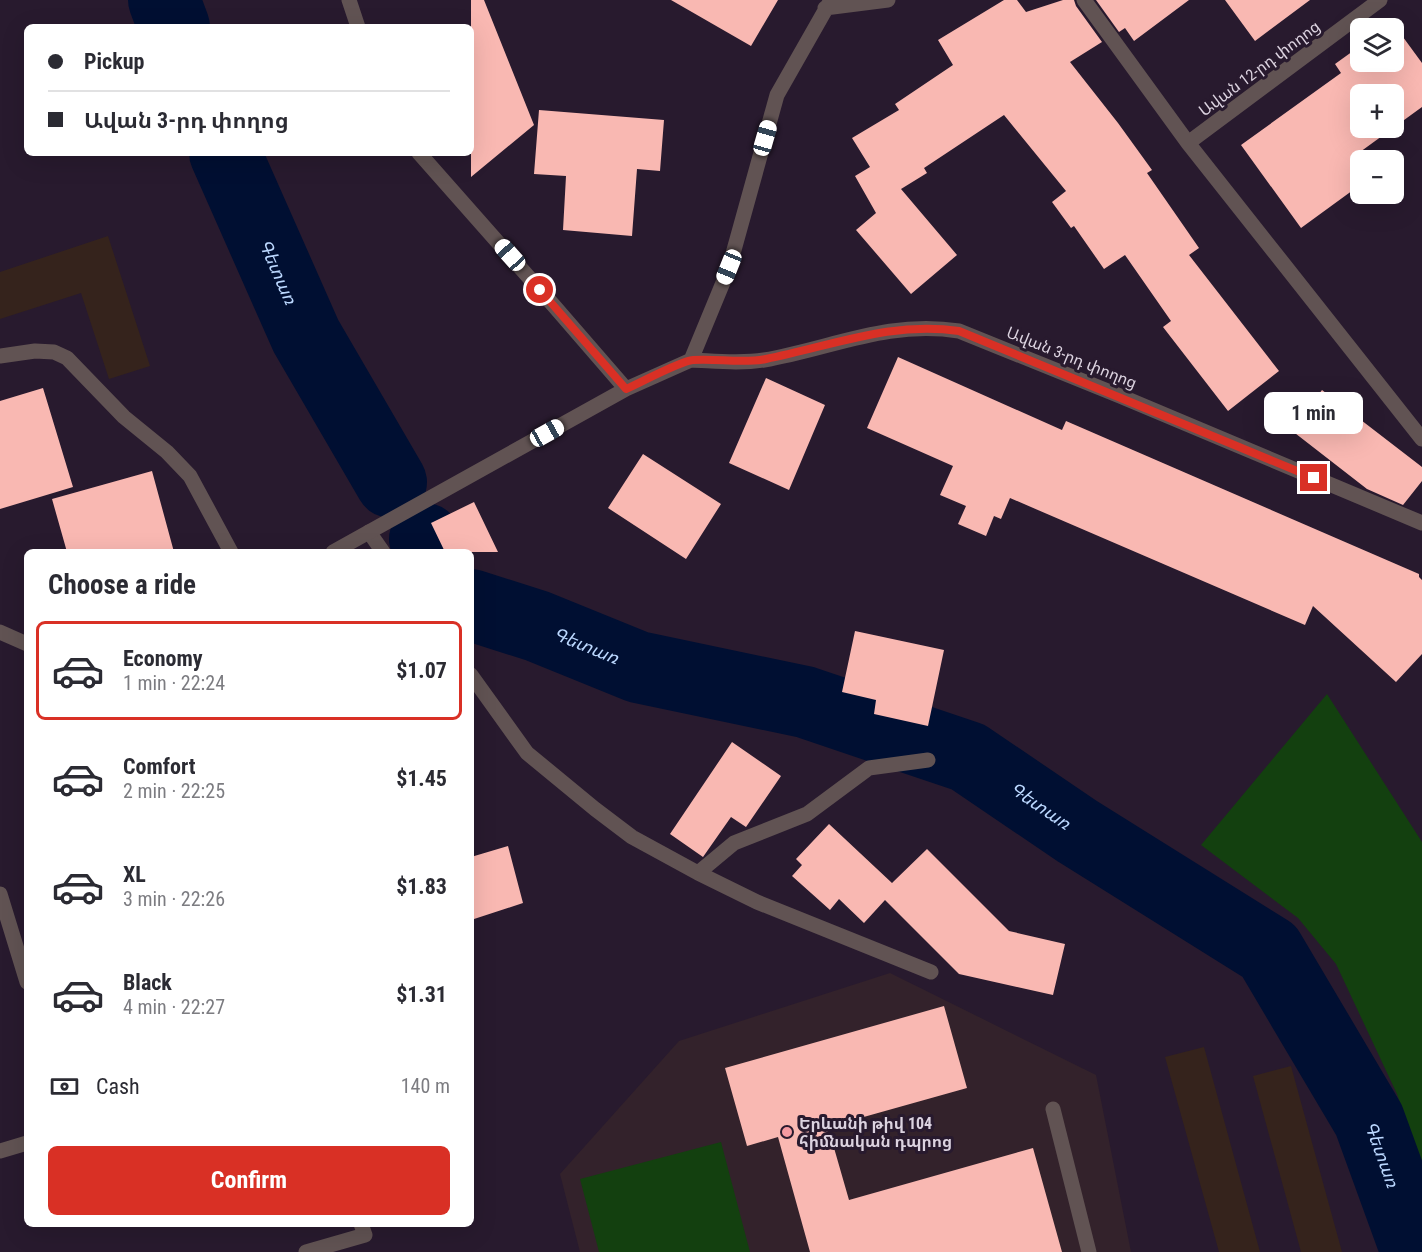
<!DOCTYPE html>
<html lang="en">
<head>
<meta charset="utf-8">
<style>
  body { margin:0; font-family:"Roboto Condensed","Noto Sans Armenian",sans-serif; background:#f7f7f7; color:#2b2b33; height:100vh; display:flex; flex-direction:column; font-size:22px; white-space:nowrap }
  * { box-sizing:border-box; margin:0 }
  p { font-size:20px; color:#7c7c81 }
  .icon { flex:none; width:33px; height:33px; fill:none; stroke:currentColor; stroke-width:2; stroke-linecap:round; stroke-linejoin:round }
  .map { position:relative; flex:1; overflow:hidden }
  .panel { position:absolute; left:24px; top:549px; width:450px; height:678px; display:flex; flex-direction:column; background:#fff; border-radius:9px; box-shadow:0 6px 24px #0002 }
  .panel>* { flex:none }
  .hud { position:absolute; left:24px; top:24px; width:450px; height:132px; border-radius:9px; box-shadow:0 6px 24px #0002; display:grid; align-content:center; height:132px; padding:0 24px; background:#fff }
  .buttons { position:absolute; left:1350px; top:18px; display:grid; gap:12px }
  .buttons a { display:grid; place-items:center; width:54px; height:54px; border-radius:9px; background:#fff; box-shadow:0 6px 24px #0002; font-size:30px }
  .end { position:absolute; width:27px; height:27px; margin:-14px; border:8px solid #d93025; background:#fff; box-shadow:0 0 0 3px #fff }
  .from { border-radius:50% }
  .bubble { position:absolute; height:42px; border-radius:9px; background:#fff; box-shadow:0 6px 24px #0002; font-size:20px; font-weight:700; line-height:42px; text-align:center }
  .car { position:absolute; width:18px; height:36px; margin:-18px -9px; border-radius:8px; box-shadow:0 0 4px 2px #0007; background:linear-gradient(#fff 24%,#345 0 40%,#fff 0 76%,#345 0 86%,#fff 0) }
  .hud b { display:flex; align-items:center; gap:21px; height:57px; font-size:22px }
  .hud b+b { border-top:2px solid #e1e1e2 }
  .hud i { width:15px; height:15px; background:#2b2b33 }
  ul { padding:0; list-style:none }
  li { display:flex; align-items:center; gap:18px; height:99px; margin:0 12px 9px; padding:0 12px; border:3px solid transparent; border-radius:9px }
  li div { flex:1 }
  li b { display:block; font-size:22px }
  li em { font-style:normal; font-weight:700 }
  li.on { border-color:#d93025 }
  li>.icon { width:54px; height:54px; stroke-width:1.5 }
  h2 { padding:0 24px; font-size:27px; line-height:72px }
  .pay { display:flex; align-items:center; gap:15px; height:66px; padding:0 24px; font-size:22px }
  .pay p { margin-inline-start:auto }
  .primary-button { display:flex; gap:12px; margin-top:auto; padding:12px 24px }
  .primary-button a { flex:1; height:69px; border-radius:9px; background:#d93025; color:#fff; font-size:24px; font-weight:700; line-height:69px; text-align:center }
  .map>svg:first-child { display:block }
</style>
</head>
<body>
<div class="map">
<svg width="1422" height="1252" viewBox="0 0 1422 1252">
  <rect width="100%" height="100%" fill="#281a2e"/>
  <!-- industrial -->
  <path fill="#35231c" d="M 108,236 L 150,366 L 109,379 L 81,293 L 0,319 L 0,272 Z
    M 1204,1047 L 1260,1252 L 1219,1252 L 1165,1057 Z
    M 1291,1066 L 1342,1252 L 1301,1252 L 1253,1076 Z"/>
  <!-- education -->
  <path fill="#33222b" d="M 890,973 L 1096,1075 L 1131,1252 L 580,1252 L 560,1174 L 679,1041 Z"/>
  <!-- green -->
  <path fill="#13400f" d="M 1327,694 L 1422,842 L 1422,1167 L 1397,1094 L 1336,964 L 1298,918 L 1201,845 Z
    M 721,1142 L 750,1252 L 599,1252 L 580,1179 Z"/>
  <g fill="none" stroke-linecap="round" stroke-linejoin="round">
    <!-- river -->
    <g stroke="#000f32" stroke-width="72">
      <path d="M 164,0 L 174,27"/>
      <path id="s1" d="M 225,153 L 306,336 L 391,482"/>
      <path d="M 425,539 L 432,552"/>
      <path id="s2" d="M 471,605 L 537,626 L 638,667 L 805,702 L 968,757 L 1077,831 L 1269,951 L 1369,1120 L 1417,1252"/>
    </g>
  </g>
  <!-- building -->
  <path fill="#f9b8b2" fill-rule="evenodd" d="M 471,0 L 484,0 L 534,125 L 471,177 Z
    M 671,0 L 778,0 L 751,46 Z
    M 1004,0 L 1017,0 L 1026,12 L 1063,0 L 1074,0 L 1076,6 L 1102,42 L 1070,62 L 1118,123 L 1152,170 L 1147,173 L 1199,248 L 1189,255 L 1279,371 L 1228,411 L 1163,327 L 1171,321 L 1125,255 L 1104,269 L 1074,226 L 1071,228 L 1052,202 L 1066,191 L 1004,115 L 924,168 L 927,173 L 901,189 L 957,255 L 911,294 L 856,230 L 876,213 L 855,176 L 870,167 L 852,138 L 899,110 L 895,104 L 953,65 L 938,40 Z
    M 1096,0 L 1189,0 L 1134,41 L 1125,28 L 1119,32 Z
    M 1225,0 L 1310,0 L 1255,41 Z
    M 1392,22 L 1422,63 L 1422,107 L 1360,152 L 1360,185 L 1301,228 L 1241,145 L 1341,73 L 1335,64 L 1360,46 L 1360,62 L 1394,62 L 1394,28 L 1384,28 ZM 1360,94 L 1394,94 L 1394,128 L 1360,128 Z
    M 539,110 L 664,120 L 660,171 L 637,169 L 632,236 L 563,230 L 566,176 L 534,174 Z
    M 898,357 L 1062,430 L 1066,421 L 1419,574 L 1419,577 L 1422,580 L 1422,654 L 1396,682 L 1313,606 L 1305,625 L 1010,498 L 1001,519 L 994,516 L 986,536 L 958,524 L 966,506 L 940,495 L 953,466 L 867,428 Z
    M 766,378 L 825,405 L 789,490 L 729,463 Z
    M 43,388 L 73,487 L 0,509 L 0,401 Z
    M 1322,390 L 1422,467 L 1422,481 L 1403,505 L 1367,489 L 1291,430 Z
    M 643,454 L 721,504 L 686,559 L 608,508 Z
    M 152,471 L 174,552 L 67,552 L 52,499 Z
    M 474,502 L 498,552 L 445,552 L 431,523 Z
    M 855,631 L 944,650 L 928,726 L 874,714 L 876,700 L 842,692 Z
    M 732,742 L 781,776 L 746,827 L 731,817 L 703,857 L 670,834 Z
    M 829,824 L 892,883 L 927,849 L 1009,931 L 1065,944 L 1053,995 L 959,974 L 885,900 L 864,923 L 839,899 L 830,910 L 792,876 L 802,865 L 796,859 Z
    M 508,846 L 523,903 L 471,920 L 471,857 Z
    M 944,1006 L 967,1088 L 828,1127 L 849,1200 L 1033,1148 L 1062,1252 L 810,1252 L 778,1137 L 747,1146 L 725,1068 Z"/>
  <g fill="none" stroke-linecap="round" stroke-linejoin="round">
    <!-- service -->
    <path stroke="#615353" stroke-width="15" d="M 0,356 L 35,351 L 54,352 L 67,358 L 124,417 L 167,452 L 190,476 L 231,552
      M 369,532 L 383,552
      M 0,632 L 27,644
      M 471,675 L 527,753 L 595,809 L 632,837 L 698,873 L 757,902 L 931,972
      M 698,873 L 734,843 L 807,814 L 869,768 L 928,760
      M 0,894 L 27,982
      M 1053,1109 L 1089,1252
      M 306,1252 L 365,1235 L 361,1224"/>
    <!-- minor -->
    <path stroke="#615353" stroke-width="15" d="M 349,0 L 358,27
      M 1084,0 L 1188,143 L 1422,439
      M 825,8 L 888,0
      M 1188,143 L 1380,0
      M 419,153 L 555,307 L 626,389
      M 691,360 C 715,361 740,364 764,360 C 833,348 887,320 959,331 L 1120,396 L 1422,523
      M 333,552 L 626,389 L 691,360 L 729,268 L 777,95 L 831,0
      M 0,1151 L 27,1143"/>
  </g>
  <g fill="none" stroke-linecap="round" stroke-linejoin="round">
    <!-- route -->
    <path stroke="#d93025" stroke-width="8" d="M 540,290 L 626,389 C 640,383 680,361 693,360 C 717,358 741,364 766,359 C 832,346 890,321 959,331 L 1314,478"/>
  </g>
  <!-- markers -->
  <circle fill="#f49aa1" stroke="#281a2e" stroke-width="2" cx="787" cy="1132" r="6"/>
  <g text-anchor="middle" stroke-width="6" stroke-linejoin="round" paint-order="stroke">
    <!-- street labels -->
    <g font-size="16" fill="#dcd3e0" stroke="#281a2e">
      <text transform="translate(1259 68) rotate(-37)" y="6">Ավան 12-րդ փողոց</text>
      <text transform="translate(1072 357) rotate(22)" y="6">Ավան 3-րդ փողոց</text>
    </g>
    <!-- poi labels -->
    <g font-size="16" font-weight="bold" fill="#dcd3e0" stroke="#281a2e" text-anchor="start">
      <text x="799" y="1129">Երևանի թիվ 104<tspan x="799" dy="18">հիմնական դպրոց</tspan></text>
    </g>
    <!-- water labels -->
    <g font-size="18" font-style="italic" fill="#bbd8ff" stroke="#281a2e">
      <text dy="6" stroke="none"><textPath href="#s1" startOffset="130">Գետառ</textPath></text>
      <text dy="6" stroke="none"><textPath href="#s2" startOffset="122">Գետառ</textPath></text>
      <text dy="6" stroke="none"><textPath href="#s2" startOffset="608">Գետառ</textPath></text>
      <text dy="6" stroke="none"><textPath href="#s2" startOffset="1112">Գետառ</textPath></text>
    </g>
  </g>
</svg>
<div class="buttons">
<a><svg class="icon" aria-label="layers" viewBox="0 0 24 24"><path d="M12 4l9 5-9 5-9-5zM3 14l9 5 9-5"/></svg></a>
<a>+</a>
<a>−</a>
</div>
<i class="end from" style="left:540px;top:290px"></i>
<i class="end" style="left:1314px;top:478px"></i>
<div class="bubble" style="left:1264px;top:392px;width:99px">1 min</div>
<i class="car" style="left:765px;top:138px;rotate:16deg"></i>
<i class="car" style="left:510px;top:255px;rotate:318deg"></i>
<i class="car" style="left:729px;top:267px;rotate:202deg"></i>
<i class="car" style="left:547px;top:433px;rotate:61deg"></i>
<div class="hud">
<b><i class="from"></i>Pickup</b>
<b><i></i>Ավան 3-րդ փողոց</b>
</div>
<section class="panel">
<h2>Choose a ride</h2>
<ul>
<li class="on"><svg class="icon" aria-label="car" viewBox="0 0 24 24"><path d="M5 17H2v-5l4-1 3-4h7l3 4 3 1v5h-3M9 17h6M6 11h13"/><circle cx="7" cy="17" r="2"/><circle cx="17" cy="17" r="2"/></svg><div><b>Economy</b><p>1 min · 22:24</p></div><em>$1.07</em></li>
<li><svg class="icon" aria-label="car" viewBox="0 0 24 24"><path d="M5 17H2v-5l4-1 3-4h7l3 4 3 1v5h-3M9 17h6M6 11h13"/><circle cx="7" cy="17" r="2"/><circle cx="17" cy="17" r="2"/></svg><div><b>Comfort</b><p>2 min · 22:25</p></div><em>$1.45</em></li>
<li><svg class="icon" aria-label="car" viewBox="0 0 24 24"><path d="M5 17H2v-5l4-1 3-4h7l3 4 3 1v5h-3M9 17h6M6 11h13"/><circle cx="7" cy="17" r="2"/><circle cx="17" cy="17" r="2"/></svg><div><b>XL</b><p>3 min · 22:26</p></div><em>$1.83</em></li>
<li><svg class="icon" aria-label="car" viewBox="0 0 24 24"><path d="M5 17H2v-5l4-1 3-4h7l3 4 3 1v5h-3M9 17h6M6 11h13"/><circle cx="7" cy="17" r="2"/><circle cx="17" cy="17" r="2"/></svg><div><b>Black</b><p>4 min · 22:27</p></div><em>$1.31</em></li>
</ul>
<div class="pay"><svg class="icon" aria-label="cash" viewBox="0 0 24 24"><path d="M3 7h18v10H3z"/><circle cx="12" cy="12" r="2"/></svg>Cash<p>140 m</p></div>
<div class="primary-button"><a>Confirm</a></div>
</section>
</div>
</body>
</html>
